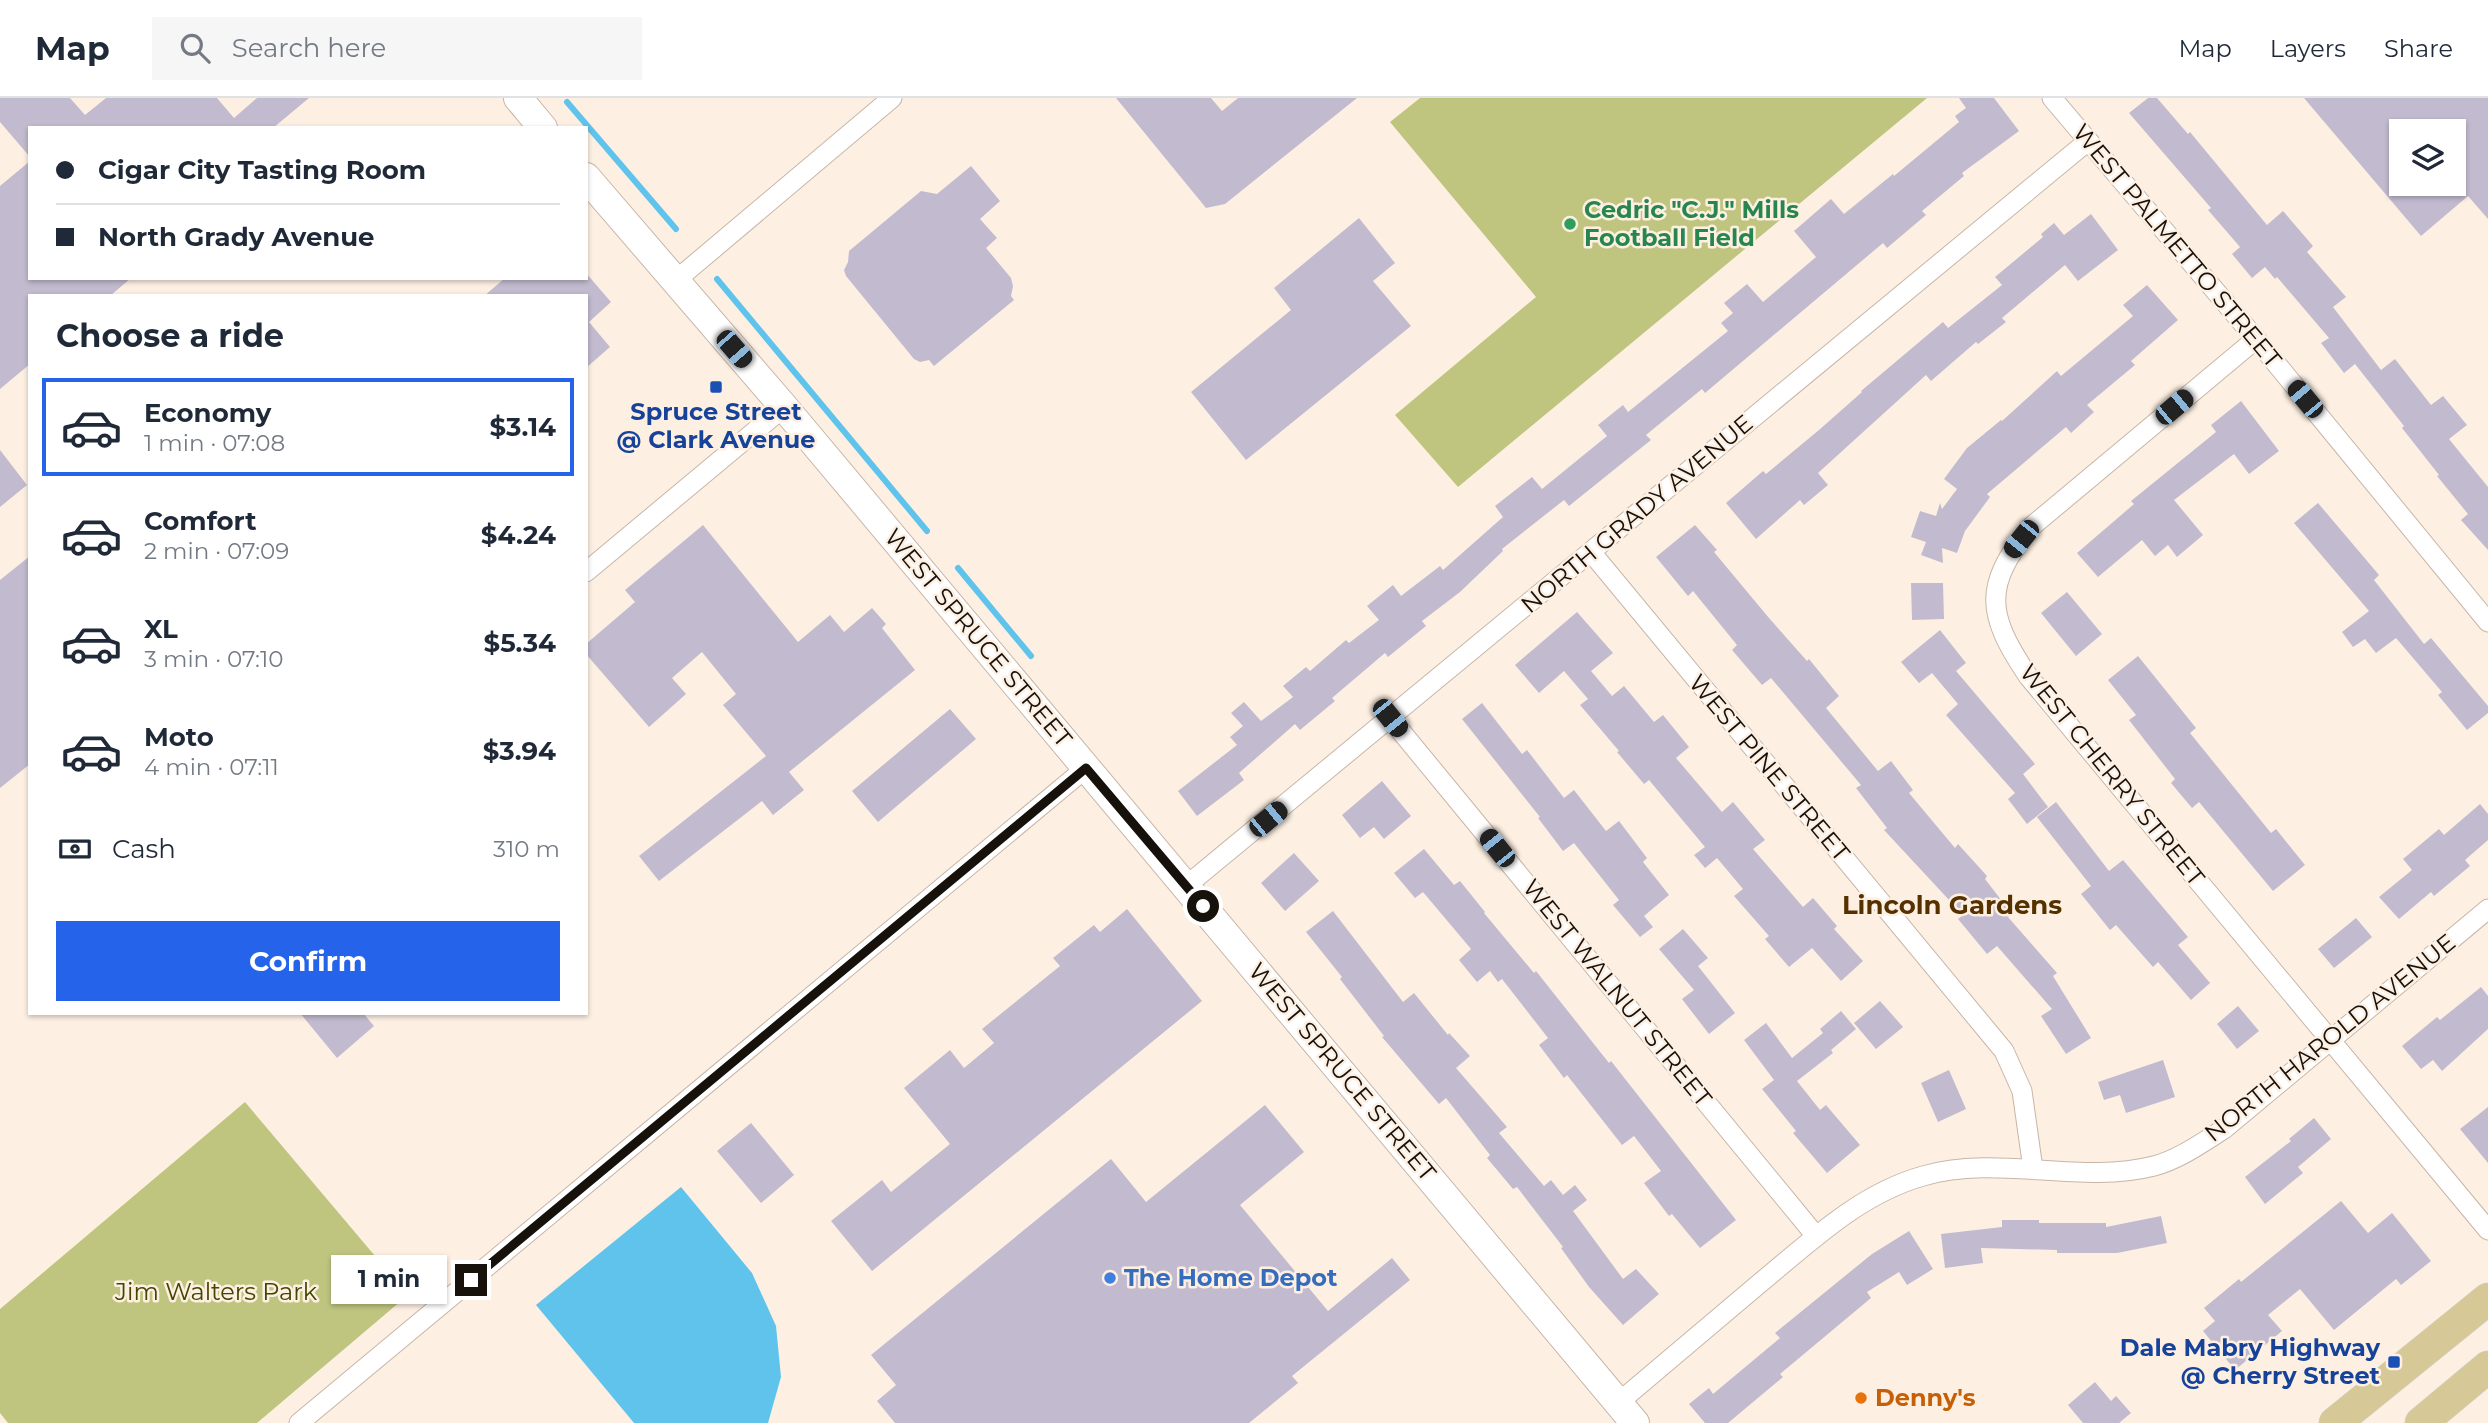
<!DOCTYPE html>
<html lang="en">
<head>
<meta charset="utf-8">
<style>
  body { margin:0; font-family:Montserrat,sans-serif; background:#f6f6f7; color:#1f2937; height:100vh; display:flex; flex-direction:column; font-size:26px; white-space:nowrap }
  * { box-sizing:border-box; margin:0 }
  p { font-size:23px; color:#747a83 }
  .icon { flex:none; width:38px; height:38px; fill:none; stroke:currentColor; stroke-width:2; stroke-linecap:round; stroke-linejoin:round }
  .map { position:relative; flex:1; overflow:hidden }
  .panel { position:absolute; left:28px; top:196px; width:560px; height:721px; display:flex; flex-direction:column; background:#fff; border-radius:0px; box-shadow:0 2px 5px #0004 }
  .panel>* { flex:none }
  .guide { position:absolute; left:28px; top:28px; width:560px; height:154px; border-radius:0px; box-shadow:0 2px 5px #0004; display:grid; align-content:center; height:154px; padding:0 28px; background:#fff }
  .controls { position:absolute; left:2389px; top:21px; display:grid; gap:14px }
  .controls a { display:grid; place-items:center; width:77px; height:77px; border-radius:0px; background:#fff; box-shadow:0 2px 5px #0004; font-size:35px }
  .end { position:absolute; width:32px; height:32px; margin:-16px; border:9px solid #17110b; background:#fff; box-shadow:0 0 0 4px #fff }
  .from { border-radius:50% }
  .bubble { position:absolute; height:49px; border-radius:0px; background:#fff; box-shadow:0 2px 5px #0004; font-size:23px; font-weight:700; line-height:49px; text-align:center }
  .car { position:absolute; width:21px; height:42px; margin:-21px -10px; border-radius:9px; box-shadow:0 0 5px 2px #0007; background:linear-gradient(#222 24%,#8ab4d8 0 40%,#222 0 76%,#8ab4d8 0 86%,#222 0) }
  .guide b { display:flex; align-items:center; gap:24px; height:66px; font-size:26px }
  .guide b+b { border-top:2px solid #e0e1e3 }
  .guide i { width:18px; height:18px; background:#1f2937 }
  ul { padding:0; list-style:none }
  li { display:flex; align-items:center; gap:21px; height:98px; margin:0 14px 10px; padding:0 14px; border:4px solid transparent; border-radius:0px }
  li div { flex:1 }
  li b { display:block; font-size:26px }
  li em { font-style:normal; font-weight:700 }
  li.current { border-color:#2563eb }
  li>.icon { width:63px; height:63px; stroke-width:1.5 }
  h2 { padding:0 28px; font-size:32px; line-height:84px }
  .pay { display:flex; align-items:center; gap:18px; height:77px; padding:0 28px; font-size:26px }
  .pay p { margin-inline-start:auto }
  .button { display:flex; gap:14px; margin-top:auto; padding:14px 28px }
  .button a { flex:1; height:80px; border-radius:0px; background:#2563eb; color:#fff; font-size:28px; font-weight:700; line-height:80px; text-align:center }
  header { display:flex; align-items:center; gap:42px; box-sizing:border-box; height:98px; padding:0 35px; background:#fff; border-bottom:2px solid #e0e1e3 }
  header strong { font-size:33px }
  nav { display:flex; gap:38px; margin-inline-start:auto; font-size:24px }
  .search { width:490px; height:63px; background:#f6f6f7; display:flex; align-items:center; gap:18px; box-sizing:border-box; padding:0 24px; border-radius:0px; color:#747a83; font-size:26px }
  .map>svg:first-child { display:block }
</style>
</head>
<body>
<header>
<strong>Map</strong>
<div class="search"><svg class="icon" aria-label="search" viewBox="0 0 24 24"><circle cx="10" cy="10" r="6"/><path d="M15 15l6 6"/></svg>Search here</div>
<nav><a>Map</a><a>Layers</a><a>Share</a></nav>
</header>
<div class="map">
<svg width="2488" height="1325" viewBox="0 0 2488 1325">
  <rect width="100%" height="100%" fill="#fdf0e3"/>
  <!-- green -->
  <path fill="#bfc57f" d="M 1420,0 L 1927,0 L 1458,389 L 1395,317 L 1536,199 L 1390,24 Z
    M 245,1004 L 408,1197 L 257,1325 L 8,1325 L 0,1315 L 0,1211 Z"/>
  <!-- water -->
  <path fill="#60c3eb" d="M 681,1089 L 752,1175 L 776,1228 L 781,1279 L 768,1325 L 634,1325 L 536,1207 Z"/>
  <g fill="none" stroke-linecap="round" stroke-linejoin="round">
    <!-- stream -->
    <path stroke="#60c3eb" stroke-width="6" d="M 567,4 L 676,131
      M 717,181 L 927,433
      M 958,470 L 1031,558"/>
  </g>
  <!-- building -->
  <path fill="#c2bbcf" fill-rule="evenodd" d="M 0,0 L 70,0 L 85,17 L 106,0 L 217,0 L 234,20 L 257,0 L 309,0 L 273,30 L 30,30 L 30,59 L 0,24 Z
    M 1116,0 L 1211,0 L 1222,13 L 1238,0 L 1357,0 L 1225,106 L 1206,110 Z
    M 1959,0 L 1994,0 L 2019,33 L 1962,75 L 1964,78 L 1922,113 L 1926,117 L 1887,150 L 1883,145 L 1705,295 L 1702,291 L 1646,337 L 1651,342 L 1569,408 L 1564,402 L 1502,451 L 1503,453 L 1460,494 L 1422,523 L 1426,528 L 1388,559 L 1385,555 L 1332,600 L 1335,603 L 1300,632 L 1295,626 L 1239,675 L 1244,682 L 1197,718 L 1178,693 L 1237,647 L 1230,639 L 1243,628 L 1231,615 L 1244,604 L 1261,623 L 1293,599 L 1283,588 L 1306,569 L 1310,573 L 1346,542 L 1349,545 L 1379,522 L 1367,508 L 1393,487 L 1401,498 L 1440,468 L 1443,472 L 1503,419 L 1495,408 L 1532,379 L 1542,391 L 1607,338 L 1598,327 L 1623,307 L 1628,314 L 1728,233 L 1721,225 L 1733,215 L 1724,205 L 1747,186 L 1763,204 L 1816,159 L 1794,133 L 1831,101 L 1844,116 L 1893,76 L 1894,78 L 1959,24 L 1955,18 L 1966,10 Z
    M 2148,0 L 2157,0 L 2188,36 L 2190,34 L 2267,127 L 2283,113 L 2313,148 L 2307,154 L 2346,199 L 2333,209 L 2381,272 L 2395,261 L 2431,307 L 2443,298 L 2467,327 L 2449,341 L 2488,389 L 2488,452 L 2461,422 L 2468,416 L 2437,378 L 2439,377 L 2402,330 L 2404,328 L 2355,266 L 2344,275 L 2321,245 L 2329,240 L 2277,179 L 2275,181 L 2265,169 L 2252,180 L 2232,156 L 2240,149 L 2208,112 L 2211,110 L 2129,15 Z
    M 2304,0 L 2488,0 L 2488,121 L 2468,98 L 2421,138 ZM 2401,33 L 2454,33 L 2454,86 L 2401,86 Z
    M 30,63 L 30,180 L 131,180 L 110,198 L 30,198 L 30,266 L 0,291 L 0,88 Z
    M 971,68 L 1000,103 L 980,121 L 997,140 L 986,150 L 1011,180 L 1013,188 L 1011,198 L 1014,202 L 934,268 L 929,262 L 920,264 L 914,261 L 846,178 L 844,172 L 848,164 L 849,153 L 921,93 L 937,96 Z
    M 2091,116 L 2118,152 L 2078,183 L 2065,167 L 2002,220 L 2006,224 L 1978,246 L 1976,244 L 1931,283 L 1926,277 L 1818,375 L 1828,387 L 1804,407 L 1800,402 L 1756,441 L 1726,405 L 1763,373 L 1766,376 L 1819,332 L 1862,294 L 1861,293 L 1943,224 L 1948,230 L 2002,187 L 1995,179 L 2043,139 L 2041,136 L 2054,125 L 2064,137 Z
    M 1359,120 L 1395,165 L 1373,183 L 1411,228 L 1246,362 L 1191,294 L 1291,212 L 1274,190 Z
    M 586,175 L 611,204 L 589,224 L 610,249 L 586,270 L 586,198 L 484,198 L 505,180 L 586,180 Z
    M 2147,187 L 2178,222 L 2131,263 L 2135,267 L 2087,307 L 2094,314 L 2071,335 L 2066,329 L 1987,396 L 1990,399 L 1965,433 L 1957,455 L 1942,450 L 1943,465 L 1921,457 L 1926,444 L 1911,439 L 1920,413 L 1936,418 L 1940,405 L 1942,411 L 1957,391 L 1944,381 L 1967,350 L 2001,322 L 2002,323 L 2057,273 L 2061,278 L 2133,218 L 2123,207 Z
    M 2241,303 L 2279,353 L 2249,376 L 2234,356 L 2174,402 L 2203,437 L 2177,459 L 2168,447 L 2155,458 L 2142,442 L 2098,479 L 2077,455 L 2134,406 L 2131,403 L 2216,334 L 2211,327 Z
    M 0,352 L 27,387 L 0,409 Z
    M 2318,405 L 2379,477 L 2374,482 L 2424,546 L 2431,540 L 2488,608 L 2488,615 L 2467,632 L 2438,597 L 2442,594 L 2396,540 L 2376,555 L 2365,541 L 2353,549 L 2342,534 L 2369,513 L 2294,425 Z
    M 703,427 L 798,544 L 830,517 L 844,534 L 872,510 L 886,526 L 882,530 L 915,572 L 789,674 L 804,692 L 773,717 L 762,703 L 659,783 L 639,758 L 766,658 L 723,607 L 736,596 L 702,554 L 672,580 L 686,596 L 649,629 L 586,556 L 586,546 L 635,504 L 625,492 Z
    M 1695,427 L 1717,452 L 1714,454 L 1769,520 L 1807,563 L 1809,561 L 1839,598 L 1826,610 L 1878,673 L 1891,663 L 1913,692 L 1909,695 L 1955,750 L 1958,746 L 1987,778 L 1985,781 L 2012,816 L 2008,819 L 2057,875 L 2053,878 L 2091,940 L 2066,956 L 2041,918 L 2052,911 L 1997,848 L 1987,856 L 1958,821 L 1963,817 L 1884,732 L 1887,730 L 1856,690 L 1861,687 L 1771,580 L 1762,587 L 1732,552 L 1737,547 L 1693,493 L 1688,498 L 1656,459 Z
    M 30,458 L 30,666 L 0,690 L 0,482 Z
    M 1911,485 L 1943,485 L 1944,521 L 1912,522 Z
    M 2067,494 L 2102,536 L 2076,558 L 2041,515 Z
    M 1577,514 L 1613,555 L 1591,573 L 1612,598 L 1624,588 L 1654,624 L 1663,617 L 1689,649 L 1676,660 L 1722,714 L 1733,704 L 1765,742 L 1753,751 L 1803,809 L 1813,800 L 1837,828 L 1834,831 L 1863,863 L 1841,883 L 1812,850 L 1789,869 L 1765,841 L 1769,838 L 1734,798 L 1743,791 L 1717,760 L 1705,770 L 1694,757 L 1705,749 L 1649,682 L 1644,686 L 1617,654 L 1619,653 L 1580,607 L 1588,601 L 1564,573 L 1539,595 L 1515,567 Z
    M 1940,532 L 1966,565 L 1956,573 L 2035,666 L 2023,676 L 2048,709 L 2027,726 L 2008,701 L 2015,695 L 1946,617 L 1958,606 L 1932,575 L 1919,585 L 1901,564 Z
    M 2138,558 L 2196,630 L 2190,635 L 2271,735 L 2276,731 L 2305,767 L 2273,793 L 2199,704 L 2192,710 L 2171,685 L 2175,681 L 2129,622 L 2136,617 L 2108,582 Z
    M 1482,605 L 1522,656 L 1527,652 L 1564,700 L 1574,692 L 1606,733 L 1619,723 L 1647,760 L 1643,764 L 1669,797 L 1644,818 L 1653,829 L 1640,839 L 1613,807 L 1619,802 L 1574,745 L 1563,753 L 1538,720 L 1540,719 L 1462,621 Z
    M 950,611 L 976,641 L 878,724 L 852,693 Z
    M 1382,683 L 1411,718 L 1384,741 L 1374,729 L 1360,740 L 1342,717 Z
    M 2056,704 L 2109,773 L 2123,762 L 2188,839 L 2178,847 L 2210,885 L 2191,902 L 2158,864 L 2153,869 L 2116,827 L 2110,832 L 2081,796 L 2091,788 L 2037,719 Z
    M 2480,706 L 2488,716 L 2488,742 L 2465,762 L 2470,768 L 2434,798 L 2431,794 L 2399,821 L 2379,799 L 2412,772 L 2403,761 L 2439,731 L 2444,737 Z
    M 1424,751 L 1454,787 L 1460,783 L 1485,814 L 1484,815 L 1534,875 L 1536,873 L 1609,965 L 1611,963 L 1736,1122 L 1700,1150 L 1672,1116 L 1669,1118 L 1644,1085 L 1661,1073 L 1634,1038 L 1622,1047 L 1567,977 L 1564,980 L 1539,947 L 1548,940 L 1502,881 L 1498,884 L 1490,873 L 1477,884 L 1459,862 L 1471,851 L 1423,794 L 1415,800 L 1394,775 Z
    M 1294,755 L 1319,783 L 1285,813 L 1261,785 Z
    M 1127,811 L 1202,903 L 872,1173 L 831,1123 L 882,1082 L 891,1094 L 950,1046 L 904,990 L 950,952 L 964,970 L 994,945 L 982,931 L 1060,868 L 1053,860 L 1094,827 L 1100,834 Z
    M 1333,813 L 1403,904 L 1414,895 L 1448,937 L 1449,935 L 1470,958 L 1456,970 L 1507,1029 L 1499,1035 L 1544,1088 L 1551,1082 L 1563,1097 L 1575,1087 L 1587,1102 L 1573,1113 L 1623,1181 L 1636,1171 L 1659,1196 L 1623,1227 L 1589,1189 L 1561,1150 L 1563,1149 L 1517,1089 L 1513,1091 L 1487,1060 L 1490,1057 L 1446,1000 L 1439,1006 L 1382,939 L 1384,938 L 1340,881 L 1342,879 L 1306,834 Z
    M 2356,820 L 2372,839 L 2334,870 L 2318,851 Z
    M 1683,831 L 1708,860 L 1698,868 L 1735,915 L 1709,936 L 1682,901 L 1694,892 L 1659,851 Z
    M 2481,889 L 2488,898 L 2488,931 L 2442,973 L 2433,962 L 2421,971 L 2402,948 L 2437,919 L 2440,922 Z
    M 1880,903 L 1903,929 L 1876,951 L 1854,925 Z
    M 2238,908 L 2259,933 L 2237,951 L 2217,926 Z
    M 1841,913 L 1856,931 L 1831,952 L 1833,955 L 1797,983 L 1820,1012 L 1826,1007 L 1860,1047 L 1827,1075 L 1793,1035 L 1796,1033 L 1762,991 L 1774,982 L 1744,942 L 1766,925 L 1792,960 L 1823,935 L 1820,931 Z
    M 300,915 L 363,915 L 374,928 L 337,960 Z
    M 2163,962 L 2175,999 L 2126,1015 L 2120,997 L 2104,1002 L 2098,984 Z
    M 1949,972 L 1966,1011 L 1938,1024 L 1921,985 Z
    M 1265,1007 L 1304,1054 L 1240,1107 L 1328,1213 L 1392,1160 L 1410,1182 L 1292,1278 L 1298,1285 L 1249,1325 L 895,1325 L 877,1303 L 896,1287 L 871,1257 L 1111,1061 L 1146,1104 Z
    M 2488,1009 L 2488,1065 L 2460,1031 Z
    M 2314,1020 L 2331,1041 L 2298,1069 L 2303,1075 L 2265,1106 L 2245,1079 L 2291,1043 L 2289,1041 Z
    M 751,1025 L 794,1077 L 761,1105 L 717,1053 Z
    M 2341,1103 L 2368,1135 L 2392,1115 L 2431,1163 L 2401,1187 L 2396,1181 L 2334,1232 L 2300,1191 L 2268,1217 L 2282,1233 L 2235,1272 L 2203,1233 L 2215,1223 L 2204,1210 L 2239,1181 L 2241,1184 Z
    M 2161,1118 L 2167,1145 L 2117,1155 L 2057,1155 L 2057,1152 L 1981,1150 L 1983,1165 L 1945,1170 L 1941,1136 L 2002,1129 L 2002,1122 L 2039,1122 L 2039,1125 L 2106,1125 L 2106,1129 Z
    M 1909,1133 L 1933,1171 L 1907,1187 L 1899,1174 L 1867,1194 L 1871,1200 L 1780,1276 L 1783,1279 L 1728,1325 L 1705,1325 L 1689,1306 L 1709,1290 L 1713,1296 L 1780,1240 L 1775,1235 L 1872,1156 Z
    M 2095,1284 L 2111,1303 L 2116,1298 L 2131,1315 L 2119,1325 L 2083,1325 L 2068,1307 Z"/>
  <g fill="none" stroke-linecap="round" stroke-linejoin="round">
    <defs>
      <path id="street" d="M 2052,0 L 2256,241 L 2488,524
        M 675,183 L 892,0
        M 2256,241 L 2031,429 C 1982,488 1987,517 2028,578 L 2488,1132
        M 1591,454 L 2004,953 L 2022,993 L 2033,1071
        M 586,474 L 784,309
        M 1390,620 L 1816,1138
        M 1186,788 L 2088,43
        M 1618,1305 C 1666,1265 1713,1225 1760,1185 C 1810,1144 1859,1096 1923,1078 C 1998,1056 2079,1087 2154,1068 C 2180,1061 2203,1044 2224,1031 L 2488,811
        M 299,1325 L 1086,670"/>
      <path id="secondary" d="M 518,0 L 543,30
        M 586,79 L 784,309 L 1635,1325"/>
      <path id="primary" d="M 2335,1325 L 2488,1201
        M 2421,1325 L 2488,1269"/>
    </defs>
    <!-- street casing -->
    <use href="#street" stroke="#c7b6a7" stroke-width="21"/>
    <!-- secondary casing -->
    <use href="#secondary" stroke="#c7b6a7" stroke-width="30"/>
    <!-- primary casing -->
    <use href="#primary" stroke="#d5d4d3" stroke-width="33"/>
    <!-- street -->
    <use href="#street" stroke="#fff" stroke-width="19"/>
    <!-- secondary -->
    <use href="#secondary" stroke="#fff" stroke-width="28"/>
    <!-- primary -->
    <use href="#primary" stroke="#d7c898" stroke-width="32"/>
  </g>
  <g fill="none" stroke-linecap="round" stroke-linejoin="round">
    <!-- route -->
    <path stroke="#17110b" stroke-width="9" d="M 471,1182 L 1086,670 L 1203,808"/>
  </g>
  <!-- markers -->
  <circle fill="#2e9e5b" stroke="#fdf0e3" stroke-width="2.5" cx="1570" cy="126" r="7"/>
  <g fill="#1a4fb4" stroke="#fdf0e3" stroke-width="2.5">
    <rect x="709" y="282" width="14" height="14" rx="3.5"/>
    <rect x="2387" y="1257" width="14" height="14" rx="3.5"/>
  </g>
  <circle fill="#3f7fe0" stroke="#fdf0e3" stroke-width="2.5" cx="1110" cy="1180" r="7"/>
  <circle fill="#e8710a" stroke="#fdf0e3" stroke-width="2.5" cx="1861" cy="1300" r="7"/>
  <g text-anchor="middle" stroke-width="5" stroke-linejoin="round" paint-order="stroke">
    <!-- leisure labels -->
    <g font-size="24" font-weight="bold" fill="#27864d" stroke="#fdf0e3" text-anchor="start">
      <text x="1584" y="120">Cedric "C.J." Mills<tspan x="1584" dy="28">Football Field</tspan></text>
    </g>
    <!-- street labels -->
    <g font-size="24" fill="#17110b" stroke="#fdf0e3">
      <text transform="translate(2177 148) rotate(50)" y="8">WEST PALMETTO STREET</text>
      <text transform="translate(1637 416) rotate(-40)" y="8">NORTH GRADY AVENUE</text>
      <text transform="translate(978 540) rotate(50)" y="8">WEST SPRUCE STREET</text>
      <text transform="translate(1769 670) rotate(50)" y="8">WEST PINE STREET</text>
      <text transform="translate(2112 677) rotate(51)" y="8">WEST CHERRY STREET</text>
      <text transform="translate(1617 895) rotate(51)" y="8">WEST WALNUT STREET</text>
      <text transform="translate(2330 940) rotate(-39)" y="8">NORTH HAROLD AVENUE</text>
      <text transform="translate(1342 974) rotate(50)" y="8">WEST SPRUCE STREET</text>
    </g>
    <!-- transit labels -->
    <g font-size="24" font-weight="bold" fill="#164399" stroke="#fdf0e3">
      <text x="716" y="322">Spruce Street<tspan x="716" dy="28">@ Clark Avenue</tspan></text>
      <text x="2380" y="1258" text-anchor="end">Dale Mabry Highway<tspan x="2380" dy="28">@ Cherry Street</tspan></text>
    </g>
    <!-- shop labels -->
    <g font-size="24" font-weight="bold" fill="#366cbe" stroke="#fdf0e3" text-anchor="start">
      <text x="1124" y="1188">The Home Depot</text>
    </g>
    <!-- park labels -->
    <g font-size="24" fill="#434501" stroke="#fdf0e3">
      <text x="216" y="1202">Jim Walters Park</text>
    </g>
    <!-- food labels -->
    <g font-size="24" font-weight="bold" fill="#c56008" stroke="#fdf0e3" text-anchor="start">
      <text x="1875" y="1308">Denny's</text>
    </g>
    <!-- neighbourhood labels -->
    <g font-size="26" font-weight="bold" fill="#563100" stroke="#fdf0e3">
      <text x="1952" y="816">Lincoln Gardens</text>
    </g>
  </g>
</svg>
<div class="controls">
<a><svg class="icon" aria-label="layers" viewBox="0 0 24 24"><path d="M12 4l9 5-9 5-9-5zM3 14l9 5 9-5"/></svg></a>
</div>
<i class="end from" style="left:1203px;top:808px"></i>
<i class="end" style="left:471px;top:1182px"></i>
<div class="bubble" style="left:331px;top:1157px;width:116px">1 min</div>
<i class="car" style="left:734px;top:251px;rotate:139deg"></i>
<i class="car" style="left:2305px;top:301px;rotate:320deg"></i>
<i class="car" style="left:2174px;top:309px;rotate:50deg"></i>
<i class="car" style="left:2021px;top:441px;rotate:219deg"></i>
<i class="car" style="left:1390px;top:620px;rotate:141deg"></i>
<i class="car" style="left:1268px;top:721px;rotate:51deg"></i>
<i class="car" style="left:1497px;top:750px;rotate:321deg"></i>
<div class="guide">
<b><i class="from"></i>Cigar City Tasting Room</b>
<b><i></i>North Grady Avenue</b>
</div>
<section class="panel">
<h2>Choose a ride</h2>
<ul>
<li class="current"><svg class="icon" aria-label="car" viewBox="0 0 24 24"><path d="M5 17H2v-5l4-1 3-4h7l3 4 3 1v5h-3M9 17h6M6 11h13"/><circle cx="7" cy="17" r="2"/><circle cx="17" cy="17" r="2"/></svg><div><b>Economy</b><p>1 min · 07:08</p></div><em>$3.14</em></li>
<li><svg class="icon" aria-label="car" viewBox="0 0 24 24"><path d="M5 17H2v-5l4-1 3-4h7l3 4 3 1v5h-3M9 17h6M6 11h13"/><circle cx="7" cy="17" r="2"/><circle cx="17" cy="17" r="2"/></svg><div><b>Comfort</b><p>2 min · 07:09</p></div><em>$4.24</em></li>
<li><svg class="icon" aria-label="car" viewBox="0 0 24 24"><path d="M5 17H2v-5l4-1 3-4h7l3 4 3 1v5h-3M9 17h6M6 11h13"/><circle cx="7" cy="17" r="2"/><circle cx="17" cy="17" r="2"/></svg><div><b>XL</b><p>3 min · 07:10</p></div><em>$5.34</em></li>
<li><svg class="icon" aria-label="car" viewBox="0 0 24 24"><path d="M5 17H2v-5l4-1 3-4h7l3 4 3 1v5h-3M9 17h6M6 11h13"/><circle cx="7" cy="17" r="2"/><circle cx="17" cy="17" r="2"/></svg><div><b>Moto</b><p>4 min · 07:11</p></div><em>$3.94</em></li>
</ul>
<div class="pay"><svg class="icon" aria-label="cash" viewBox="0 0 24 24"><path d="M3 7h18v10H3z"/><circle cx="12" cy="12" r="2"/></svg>Cash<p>310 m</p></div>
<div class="button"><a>Confirm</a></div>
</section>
</div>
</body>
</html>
